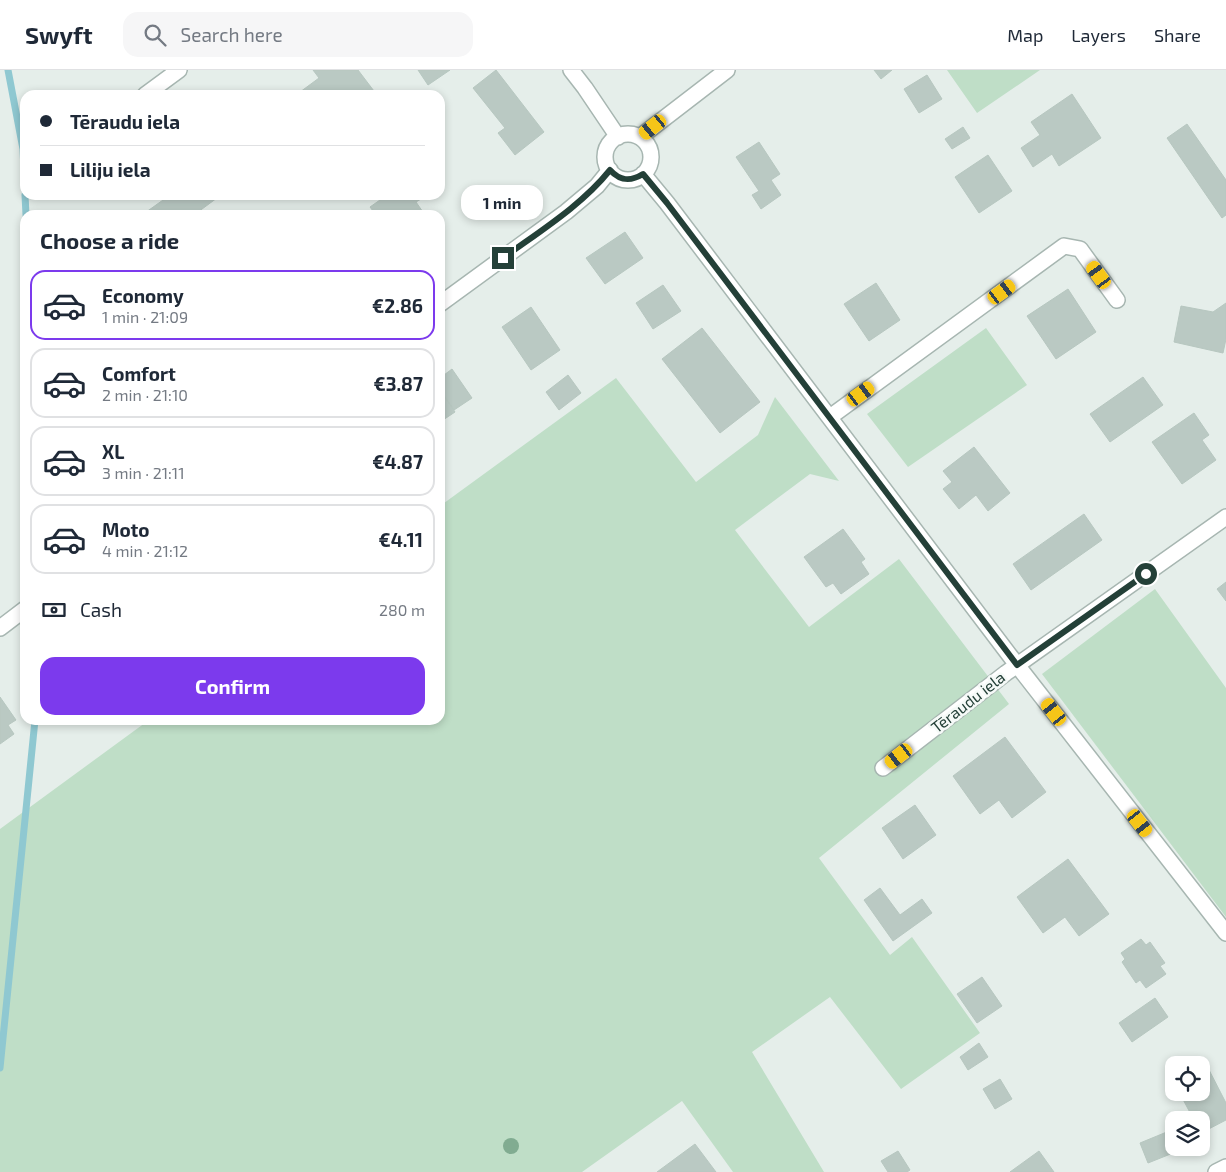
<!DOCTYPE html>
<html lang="en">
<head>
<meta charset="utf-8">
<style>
  body { margin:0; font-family:"Exo 2",sans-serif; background:#f6f6f7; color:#1f2937; height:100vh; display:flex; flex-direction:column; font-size:19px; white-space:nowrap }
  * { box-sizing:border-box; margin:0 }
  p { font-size:16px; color:#747a83 }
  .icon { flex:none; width:28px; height:28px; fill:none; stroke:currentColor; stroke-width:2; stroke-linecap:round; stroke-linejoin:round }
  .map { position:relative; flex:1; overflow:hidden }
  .sheet { position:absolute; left:20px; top:140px; width:425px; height:515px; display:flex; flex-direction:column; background:#fff; border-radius:15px; box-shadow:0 2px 8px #0003 }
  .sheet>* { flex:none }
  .banner { position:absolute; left:20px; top:20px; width:425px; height:110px; border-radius:15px; box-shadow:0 2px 8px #0003; display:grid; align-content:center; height:110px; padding:0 20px; background:#fff }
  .controls { position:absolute; left:1165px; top:986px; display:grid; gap:10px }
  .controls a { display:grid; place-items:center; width:45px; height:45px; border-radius:10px; background:#fff; box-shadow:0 2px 8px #0003; font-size:25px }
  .end { position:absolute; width:22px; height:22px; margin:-11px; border:6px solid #244038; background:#fff; box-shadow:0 0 0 2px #fff }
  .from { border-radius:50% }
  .bubble { position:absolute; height:35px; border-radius:15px; background:#fff; box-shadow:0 2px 8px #0003; font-size:16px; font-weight:700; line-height:35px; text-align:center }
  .car { position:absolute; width:15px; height:30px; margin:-15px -8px; border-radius:6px; box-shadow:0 0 4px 1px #0007; background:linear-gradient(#f5c518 24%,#345 0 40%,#f5c518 0 76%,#345 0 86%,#f5c518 0) }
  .banner b { display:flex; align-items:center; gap:18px; height:48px; font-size:19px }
  .banner b+b { border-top:1px solid #e0e1e3 }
  .banner i { width:12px; height:12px; background:#1f2937 }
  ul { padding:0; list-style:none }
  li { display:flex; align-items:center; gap:15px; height:70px; margin:0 10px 8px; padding:0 10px; border:2px solid #e0e1e3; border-radius:15px }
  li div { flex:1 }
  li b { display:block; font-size:19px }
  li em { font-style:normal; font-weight:700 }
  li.on { border-color:#7c3aed }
  li>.icon { width:45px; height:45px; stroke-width:1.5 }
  h2 { padding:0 20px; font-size:22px; line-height:60px }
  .pay { display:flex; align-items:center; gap:12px; height:55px; padding:0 20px; font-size:19px }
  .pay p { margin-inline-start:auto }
  .action { display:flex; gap:10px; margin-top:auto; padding:10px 20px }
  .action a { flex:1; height:58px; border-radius:15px; background:#7c3aed; color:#fff; font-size:20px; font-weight:700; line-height:58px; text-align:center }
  header { display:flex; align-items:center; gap:30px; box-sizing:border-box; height:70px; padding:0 25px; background:#fff; border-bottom:1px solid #e0e1e3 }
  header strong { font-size:24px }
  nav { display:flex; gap:28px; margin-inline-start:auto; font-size:18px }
  .search { width:350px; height:45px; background:#f6f6f7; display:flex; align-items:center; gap:12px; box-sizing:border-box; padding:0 18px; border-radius:15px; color:#747a83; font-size:19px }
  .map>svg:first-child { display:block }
</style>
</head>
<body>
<header>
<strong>Swyft</strong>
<div class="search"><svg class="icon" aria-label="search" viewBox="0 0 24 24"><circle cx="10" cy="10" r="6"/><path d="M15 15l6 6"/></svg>Search here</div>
<nav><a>Map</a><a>Layers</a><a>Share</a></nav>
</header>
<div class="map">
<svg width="1226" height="1102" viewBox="0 0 1226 1102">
  <rect width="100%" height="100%" fill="#e5eeea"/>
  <!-- green -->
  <path fill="#bfdec7" d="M 947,0 L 1040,0 L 977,43 Z
    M 986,258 L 1027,315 L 908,397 L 867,344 Z
    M 616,308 L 696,412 L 758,365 L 775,327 L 839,411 L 810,404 L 735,460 L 809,557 L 899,489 L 1009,634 L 819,788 L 890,885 L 912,867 L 980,963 L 901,1019 L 830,927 L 752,982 L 824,1102 L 733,1102 L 682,1031 L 582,1102 L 0,1102 L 0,759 L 149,650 L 440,650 L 440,436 Z
    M 1155,519 L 1226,618 L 1226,847 L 1042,604 Z"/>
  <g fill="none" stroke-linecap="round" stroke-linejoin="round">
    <!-- stream -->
    <path stroke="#8fc8d1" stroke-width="7" d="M 8,0 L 23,79 L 25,120
      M 25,125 L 26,145
      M 0,998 L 35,650"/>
  </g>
  <!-- building -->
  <path fill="#bac9c3" stroke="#b7c7c0" d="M 313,0 L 358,0 L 377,25 L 296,25 L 319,8 Z
    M 418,0 L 450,0 L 428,15 Z
    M 496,0 L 544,62 L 515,85 L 498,63 L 505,58 L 473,18 Z
    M 874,0 L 892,0 L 881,9 Z
    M 927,5 L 942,29 L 919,43 L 904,19 Z
    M 1072,24 L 1101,68 L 1059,96 L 1052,84 L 1033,97 L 1021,78 L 1040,65 L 1031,52 Z
    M 1187,54 L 1226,110 L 1226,145 L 1222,148 L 1167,68 Z
    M 963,57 L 970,68 L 952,79 L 945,69 Z
    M 759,72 L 780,104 L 771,110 L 781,125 L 761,139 L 752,125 L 759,121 L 736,87 Z
    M 988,85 L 1012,121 L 979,143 L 955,107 Z
    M 170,125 L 221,125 L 194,145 L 142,145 Z
    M 387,125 L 419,125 L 421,129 L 416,132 L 425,145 L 376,145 L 370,137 Z
    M 625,162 L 643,188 L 605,214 L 586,188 Z
    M 876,213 L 900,250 L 869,271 L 844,234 Z
    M 663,215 L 681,241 L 653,259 L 636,233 Z
    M 1068,219 L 1096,262 L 1056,289 L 1027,246 Z
    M 1226,233 L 1226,269 L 1223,283 L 1174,272 L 1181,236 L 1213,242 Z
    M 531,237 L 560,280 L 531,300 L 502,257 Z
    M 702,258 L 760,332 L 720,363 L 662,289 Z
    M 452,299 L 472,328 L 454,340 L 440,320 L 440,308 Z
    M 568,305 L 581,323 L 559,340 L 546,322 Z
    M 1143,307 L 1163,335 L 1110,372 L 1090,344 Z
    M 440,320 L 455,342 L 440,352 Z
    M 1194,343 L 1209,365 L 1202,370 L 1216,390 L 1182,414 L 1152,372 Z
    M 974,377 L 1010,423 L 988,441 L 976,425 L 959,439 L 943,419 L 952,412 L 943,401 Z
    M 1084,444 L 1102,470 L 1031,520 L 1013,494 Z
    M 843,459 L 865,489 L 861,492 L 869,504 L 841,524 L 833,513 L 826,517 L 804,487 Z
    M 1226,512 L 1226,531 L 1217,519 Z
    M 0,627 L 16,650 L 8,655 L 14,664 L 0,674 Z
    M 1005,667 L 1046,722 L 1012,748 L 999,730 L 980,744 L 953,706 Z
    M 915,735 L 936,765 L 903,789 L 882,758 Z
    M 1068,789 L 1109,844 L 1079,866 L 1065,847 L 1043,863 L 1017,827 Z
    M 880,818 L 900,845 L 922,829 L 932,843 L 893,871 L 864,830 Z
    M 1141,869 L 1146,875 L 1150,872 L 1165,893 L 1160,896 L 1166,904 L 1146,918 L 1140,910 L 1136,913 L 1122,892 L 1125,889 L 1121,883 Z
    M 982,907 L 1002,936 L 977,953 L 957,924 Z
    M 1155,928 L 1168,947 L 1132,972 L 1119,953 Z
    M 979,973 L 988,987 L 968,1000 L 960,987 Z
    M 1206,994 L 1226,1033 L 1226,1050 L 1201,1063 L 1201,1050 L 1194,1050 L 1179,1022 L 1201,1022 L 1201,996 Z
    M 1000,1009 L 1012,1029 L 995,1039 L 983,1019 Z
    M 1174,1059 L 1174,1078 L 1177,1078 L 1178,1081 L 1148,1093 L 1140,1073 Z
    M 695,1074 L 716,1102 L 657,1102 Z
    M 898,1081 L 910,1100 L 907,1102 L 888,1102 L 881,1091 Z
    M 1039,1081 L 1054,1102 L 1010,1102 Z"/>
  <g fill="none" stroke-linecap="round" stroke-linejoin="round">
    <defs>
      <path id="minor" d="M 571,0 L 585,18 L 618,67
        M 145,25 L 179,0
        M605 87a23 23 0 1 1 46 0a23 23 0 1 1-46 0Z
        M 640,67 L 727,0
        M 643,104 L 667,133 L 1017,595 L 1226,863
        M 440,234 L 566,142 L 597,116 L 610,100
        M 830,347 L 1064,176 L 1080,179 L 1117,230
        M 0,558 L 25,539
        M 883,698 L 1006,603 L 1226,447
        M 1216,1102 L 1226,1097"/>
    </defs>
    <!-- minor casing -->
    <use href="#minor" stroke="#a7b6b1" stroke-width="18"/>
    <!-- minor -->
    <use href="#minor" stroke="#fff" stroke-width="15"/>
  </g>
  <!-- trees -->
  <circle fill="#81ac91" cx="511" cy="1076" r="8"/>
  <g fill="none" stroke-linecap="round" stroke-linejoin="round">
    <!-- route -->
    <path stroke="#244038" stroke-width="6" d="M 503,188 C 540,161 581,136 610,100 C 620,111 630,112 643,104 L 667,133 L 1017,595 L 1146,504"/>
  </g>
  <g text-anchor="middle" stroke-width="5" stroke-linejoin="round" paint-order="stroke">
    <!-- street labels -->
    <g font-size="16" fill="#244038" stroke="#f6faf8">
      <text transform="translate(968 632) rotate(-38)" y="6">Tēraudu iela</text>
    </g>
  </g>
</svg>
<div class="controls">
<a><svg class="icon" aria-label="locate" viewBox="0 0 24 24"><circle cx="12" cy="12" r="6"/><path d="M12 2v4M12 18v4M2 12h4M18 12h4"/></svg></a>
<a><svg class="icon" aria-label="layers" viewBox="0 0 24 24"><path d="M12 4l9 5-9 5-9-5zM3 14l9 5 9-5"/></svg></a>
</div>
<i class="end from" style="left:1146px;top:504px"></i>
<i class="end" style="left:503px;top:188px"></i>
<div class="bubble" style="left:461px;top:115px;width:82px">1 min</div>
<i class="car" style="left:653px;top:57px;rotate:231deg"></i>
<i class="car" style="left:1099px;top:205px;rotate:324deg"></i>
<i class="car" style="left:1002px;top:222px;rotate:54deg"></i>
<i class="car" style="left:861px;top:324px;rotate:54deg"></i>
<i class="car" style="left:1054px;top:642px;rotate:322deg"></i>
<i class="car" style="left:899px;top:686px;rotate:232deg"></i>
<i class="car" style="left:1140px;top:753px;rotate:142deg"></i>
<div class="banner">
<b><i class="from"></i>Tēraudu iela</b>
<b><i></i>Liliju iela</b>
</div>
<section class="sheet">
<h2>Choose a ride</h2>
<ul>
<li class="on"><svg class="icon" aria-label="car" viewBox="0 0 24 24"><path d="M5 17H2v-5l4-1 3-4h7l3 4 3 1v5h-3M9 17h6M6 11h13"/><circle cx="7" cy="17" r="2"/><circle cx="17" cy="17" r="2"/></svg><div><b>Economy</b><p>1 min · 21:09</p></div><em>€2.86</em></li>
<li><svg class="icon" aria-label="car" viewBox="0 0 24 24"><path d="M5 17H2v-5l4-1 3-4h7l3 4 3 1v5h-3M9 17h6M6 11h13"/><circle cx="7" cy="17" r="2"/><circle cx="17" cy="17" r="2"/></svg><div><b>Comfort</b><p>2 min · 21:10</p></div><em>€3.87</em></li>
<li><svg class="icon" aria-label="car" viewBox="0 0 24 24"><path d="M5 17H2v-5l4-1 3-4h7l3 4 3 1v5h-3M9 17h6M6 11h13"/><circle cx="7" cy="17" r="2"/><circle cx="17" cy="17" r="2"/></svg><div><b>XL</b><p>3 min · 21:11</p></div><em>€4.87</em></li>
<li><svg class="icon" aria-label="car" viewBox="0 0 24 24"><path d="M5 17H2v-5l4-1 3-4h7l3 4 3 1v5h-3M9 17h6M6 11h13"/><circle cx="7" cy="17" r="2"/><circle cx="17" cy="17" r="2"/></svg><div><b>Moto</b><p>4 min · 21:12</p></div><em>€4.11</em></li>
</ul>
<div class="pay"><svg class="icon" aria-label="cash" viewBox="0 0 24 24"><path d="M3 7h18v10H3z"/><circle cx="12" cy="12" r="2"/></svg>Cash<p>280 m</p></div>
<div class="action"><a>Confirm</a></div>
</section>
</div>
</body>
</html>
